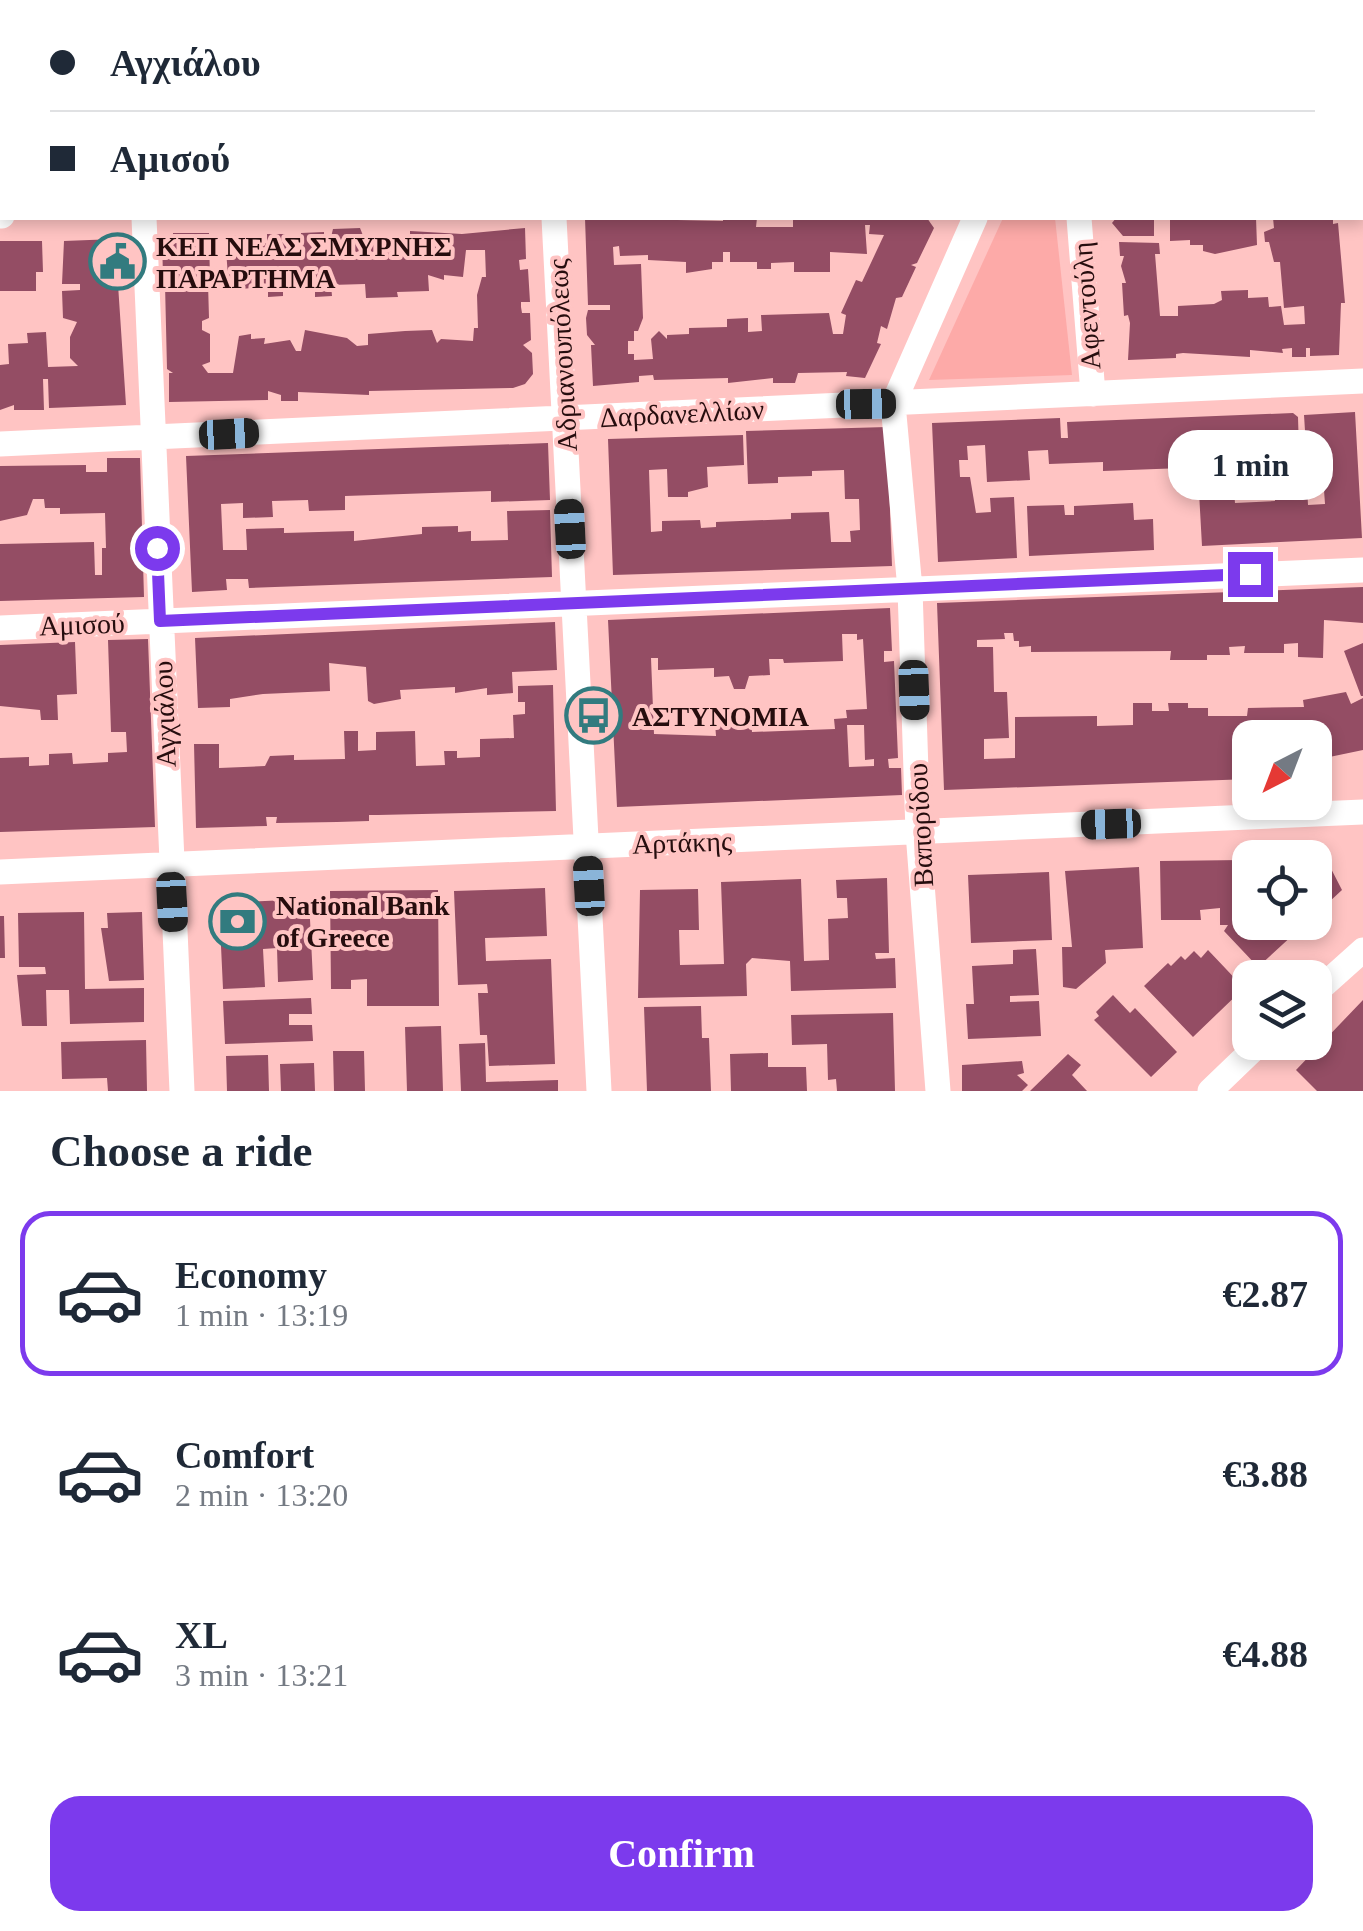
<!DOCTYPE html>
<html lang="en">
<head>
<meta charset="utf-8">
<style>
  body { margin:0; font-family:Georgia,serif; background:#f2f2f3; color:#1f2937; height:100vh; display:flex; flex-direction:column; font-size:38px; white-space:nowrap }
  * { box-sizing:border-box; margin:0 }
  p { font-size:32px; color:#747a83 }
  .icon { flex:none; width:55px; height:55px; fill:none; stroke:currentColor; stroke-width:2; stroke-linecap:round; stroke-linejoin:round }
  .map { position:relative; height:1091px; overflow:hidden }
  .details { display:flex; flex-direction:column; background:#fff; flex:1 }
  .details>* { flex:none }
  .banner { position:absolute; left:0px; top:0px; width:1365px; height:220px; box-shadow:0 5px 15px #0003; display:grid; align-content:center; height:220px; padding:0 50px; background:#fff }
  .needle { width:65px; rotate:222deg }
  .fabs { position:absolute; left:1232px; top:720px; display:grid; gap:20px }
  .fabs a { display:grid; place-items:center; width:100px; height:100px; border-radius:20px; background:#fff; box-shadow:0 5px 15px #0003; font-size:50px }
  .end { position:absolute; width:45px; height:45px; margin:-22px; border:12px solid #7c3aed; background:#fff; box-shadow:0 0 0 5px #fff }
  .from { border-radius:50% }
  .bubble { position:absolute; height:70px; border-radius:30px; background:#fff; box-shadow:0 5px 15px #0003; font-size:32px; font-weight:700; line-height:70px; text-align:center }
  .car { position:absolute; width:30px; height:60px; margin:-30px -15px; border-radius:12px; box-shadow:0 0 8px 2px #0007; background:linear-gradient(#222 24%,#8ab4d8 0 40%,#222 0 76%,#8ab4d8 0 86%,#222 0) }
  .banner b { display:flex; align-items:center; gap:35px; height:95px; font-size:38px }
  .banner b+b { border-top:2px solid #e0e1e3 }
  .banner i { width:25px; height:25px; background:#1f2937 }
  ul { padding:0; list-style:none }
  li { display:flex; align-items:center; gap:30px; height:165px; margin:0 20px 15px; padding:0 30px; border:5px solid transparent; border-radius:30px }
  li div { flex:1 }
  li b { display:block; font-size:38px }
  li em { font-style:normal; font-weight:700 }
  li.on { border-color:#7c3aed }
  li>.icon { width:90px; height:90px; stroke-width:1.5 }
  h2 { padding:0 50px; font-size:45px; line-height:120px }
  .action { display:flex; gap:20px; margin-top:auto; padding:20px 50px }
  .action a { flex:1; height:115px; border-radius:30px; background:#7c3aed; color:#fff; font-size:40px; font-weight:700; line-height:115px; text-align:center }
  .map>svg:first-child { display:block }
</style>
</head>
<body>
<div class="map">
<svg width="1363" height="1091" viewBox="0 0 1363 1091">
  <rect width="100%" height="100%" fill="#ffc4c3"/>
  <!-- green -->
  <path fill="#fdaaa8" d="M 1003,218 L 1055,218 L 1072,375 L 929,380 Z"/>
  <!-- building -->
  <path fill="#944d64" fill-rule="evenodd" d="M 585,218 L 723,221 L 723,218 L 757,218 L 756,227 L 793,227 L 793,218 L 927,218 L 934,228 L 917,263 L 911,265 L 916,267 L 902,297 L 896,298 L 887,329 L 881,326 L 877,343 L 881,344 L 865,378 L 846,376 L 847,372 L 798,373 L 795,383 L 773,383 L 773,378 L 728,383 L 728,378 L 654,380 L 653,375 L 639,376 L 639,382 L 593,386 L 591,345 L 595,345 L 587,335 L 586,318 L 588,310 L 610,310 L 610,305 L 588,305 ZM 865,225 L 870,225 L 869,234 L 884,235 L 862,282 L 856,280 L 841,313 L 846,315 L 843,334 L 833,334 L 829,313 L 761,315 L 762,331 L 748,332 L 748,318 L 727,319 L 727,327 L 689,328 L 689,334 L 667,335 L 667,339 L 659,331 L 651,339 L 653,359 L 634,360 L 634,354 L 628,354 L 628,341 L 634,341 L 634,331 L 638,331 L 643,318 L 641,264 L 614,265 L 613,247 L 619,246 L 620,256 L 648,255 L 648,260 L 686,262 L 686,273 L 712,269 L 712,262 L 723,262 L 723,252 L 730,252 L 730,262 L 757,262 L 757,269 L 771,269 L 771,263 L 794,262 L 794,272 L 830,272 L 830,252 L 867,254 Z
    M 1116,218 L 1154,218 L 1154,236 L 1123,236 L 1112,223 Z
    M 1170,218 L 1256,218 L 1257,245 L 1215,254 L 1203,251 L 1203,245 L 1190,245 L 1190,240 L 1170,241 Z
    M 1273,218 L 1333,218 L 1333,224 L 1338,223 L 1345,303 L 1341,303 L 1339,355 L 1310,356 L 1310,348 L 1306,348 L 1306,357 L 1292,357 L 1292,348 L 1282,349 L 1283,353 L 1250,350 L 1250,357 L 1183,353 L 1176,354 L 1176,358 L 1128,360 L 1130,323 L 1128,315 L 1124,316 L 1122,283 L 1126,283 L 1121,266 L 1124,256 L 1120,256 L 1119,242 L 1159,243 L 1160,254 L 1155,254 L 1160,316 L 1178,316 L 1178,306 L 1214,304 L 1222,300 L 1221,291 L 1248,290 L 1248,298 L 1268,297 L 1269,307 L 1281,306 L 1284,325 L 1305,324 L 1304,306 L 1284,308 L 1280,262 L 1274,262 L 1269,242 L 1265,242 L 1264,232 L 1274,228 Z
    M 360,228 L 364,238 L 410,237 L 410,231 L 462,234 L 525,228 L 526,259 L 519,260 L 520,270 L 528,269 L 530,302 L 521,302 L 521,307 L 522,313 L 530,313 L 531,340 L 523,345 L 532,353 L 533,374 L 525,384 L 513,388 L 369,391 L 369,395 L 298,392 L 298,401 L 281,401 L 281,395 L 268,391 L 268,400 L 169,402 L 169,373 L 173,373 L 167,369 L 165,284 L 171,280 L 163,277 L 162,238 L 173,238 L 173,233 L 209,233 L 210,280 L 203,280 L 208,283 L 209,318 L 202,321 L 202,330 L 210,334 L 210,362 L 202,365 L 208,373 L 233,373 L 239,336 L 251,334 L 251,339 L 265,338 L 264,344 L 290,340 L 296,351 L 301,351 L 305,330 L 347,338 L 357,346 L 368,345 L 368,334 L 405,331 L 432,330 L 437,343 L 441,339 L 473,341 L 474,328 L 478,328 L 477,295 L 482,277 L 486,277 L 485,250 L 466,250 L 463,277 L 444,275 L 444,280 L 428,275 L 429,291 L 397,292 L 398,297 L 366,298 L 365,284 L 331,285 L 332,296 L 315,297 L 315,283 L 306,283 L 306,274 L 291,274 L 292,290 L 283,291 L 283,296 L 268,297 L 268,291 L 264,291 L 263,272 L 258,272 L 258,283 L 252,288 L 229,290 L 225,236 L 259,235 L 258,244 L 267,243 L 267,234 L 294,234 L 294,242 L 301,242 L 301,233 L 324,232 L 324,241 L 330,241 L 333,229 Z
    M 115,239 L 126,405 L 49,408 L 48,379 L 43,379 L 44,410 L 14,410 L 14,405 L 0,410 L 0,365 L 9,364 L 8,344 L 28,343 L 27,333 L 46,332 L 48,367 L 78,366 L 70,358 L 70,337 L 77,322 L 63,318 L 62,291 L 80,290 L 80,284 L 62,284 L 64,241 Z
    M 0,241 L 42,241 L 43,272 L 36,272 L 36,291 L 0,291 Z
    M 1355,412 L 1362,538 L 1202,546 L 1199,492 L 1234,491 L 1235,503 L 1275,501 L 1274,487 L 1307,486 L 1308,505 L 1325,504 L 1322,462 L 1307,462 L 1304,415 Z
    M 1293,413 L 1298,417 L 1299,452 L 1274,452 L 1274,446 L 1262,446 L 1263,457 L 1236,458 L 1236,466 L 1103,471 L 1103,462 L 1049,464 L 1048,450 L 1028,451 L 1030,480 L 987,482 L 985,445 L 967,446 L 968,460 L 959,460 L 960,477 L 970,477 L 976,513 L 991,512 L 990,498 L 1014,497 L 1017,558 L 938,562 L 932,423 L 1060,418 L 1061,438 L 1068,438 L 1067,422 Z
    M 887,427 L 892,566 L 613,575 L 608,439 L 743,435 L 744,465 L 707,467 L 708,487 L 688,492 L 688,497 L 668,497 L 667,469 L 649,470 L 651,532 L 662,531 L 662,521 L 700,520 L 701,528 L 716,527 L 716,522 L 791,519 L 791,513 L 829,512 L 831,542 L 851,542 L 850,531 L 860,530 L 859,499 L 845,499 L 844,470 L 812,471 L 812,476 L 778,477 L 778,483 L 748,484 L 746,431 Z
    M 548,443 L 550,500 L 491,502 L 491,491 L 345,496 L 345,510 L 309,511 L 308,500 L 272,501 L 273,517 L 243,518 L 243,503 L 221,504 L 223,550 L 247,550 L 246,529 L 284,528 L 284,533 L 354,531 L 354,541 L 422,534 L 422,527 L 458,526 L 458,532 L 471,531 L 471,541 L 508,540 L 507,511 L 550,510 L 552,577 L 249,588 L 248,579 L 226,579 L 227,590 L 192,592 L 186,456 Z
    M 107,458 L 140,458 L 144,597 L 0,601 L 0,544 L 94,542 L 95,575 L 102,575 L 102,548 L 106,548 L 105,513 L 60,514 L 60,508 L 45,508 L 44,499 L 33,499 L 27,515 L 0,521 L 0,466 L 86,465 L 86,472 L 107,472 Z
    M 1133,503 L 1134,520 L 1153,519 L 1154,550 L 1029,556 L 1027,506 L 1064,505 L 1065,515 L 1074,515 L 1074,506 Z
    M 1363,587 L 1363,623 L 1324,620 L 1323,658 L 1298,657 L 1298,643 L 1284,644 L 1284,653 L 1244,653 L 1245,646 L 1229,647 L 1230,655 L 1207,655 L 1207,660 L 1170,660 L 1171,651 L 1031,652 L 1031,646 L 1019,647 L 1019,641 L 1014,641 L 1013,633 L 1004,633 L 1005,639 L 977,640 L 977,647 L 993,647 L 994,692 L 1007,692 L 1009,738 L 984,739 L 984,759 L 1015,758 L 1015,717 L 1097,716 L 1097,726 L 1133,725 L 1133,703 L 1152,703 L 1152,711 L 1169,711 L 1168,703 L 1188,703 L 1188,708 L 1208,708 L 1208,716 L 1247,716 L 1248,708 L 1304,707 L 1303,700 L 1346,692 L 1351,704 L 1363,698 L 1363,750 L 1315,760 L 1315,738 L 1250,738 L 1250,779 L 944,790 L 937,603 Z
    M 890,608 L 892,651 L 884,651 L 884,662 L 894,661 L 898,758 L 888,759 L 889,768 L 901,768 L 902,795 L 617,807 L 608,620 ZM 842,634 L 857,634 L 857,640 L 863,639 L 867,709 L 846,710 L 847,718 L 834,719 L 835,729 L 752,732 L 751,722 L 715,723 L 716,736 L 654,734 L 651,658 L 658,658 L 658,670 L 714,668 L 714,677 L 729,676 L 734,689 L 745,689 L 749,676 L 770,675 L 769,659 L 783,659 L 784,663 L 843,661 ZM 847,725 L 864,725 L 865,760 L 874,759 L 874,766 L 849,767 Z
    M 555,622 L 557,670 L 512,672 L 513,693 L 487,695 L 487,688 L 455,693 L 455,687 L 400,690 L 401,699 L 374,704 L 368,701 L 366,667 L 329,663 L 330,691 L 263,694 L 230,699 L 230,707 L 198,708 L 195,638 Z
    M 148,639 L 155,827 L 0,832 L 0,758 L 29,757 L 29,766 L 49,765 L 49,754 L 72,753 L 73,764 L 108,762 L 108,753 L 127,752 L 126,732 L 111,732 L 108,640 Z
    M 75,642 L 77,694 L 57,695 L 58,720 L 41,720 L 40,710 L 0,706 L 0,645 Z
    M 1363,643 L 1363,696 L 1361,696 L 1344,651 Z
    M 553,685 L 556,811 L 378,815 L 369,815 L 369,821 L 337,822 L 276,823 L 277,817 L 266,817 L 267,826 L 196,828 L 194,744 L 219,744 L 219,768 L 265,766 L 270,756 L 294,755 L 294,760 L 345,759 L 344,731 L 358,731 L 358,751 L 376,750 L 376,732 L 415,731 L 416,766 L 445,765 L 444,751 L 457,751 L 457,758 L 480,757 L 480,739 L 514,738 L 513,715 L 525,714 L 525,702 L 518,702 L 518,686 Z
    M 1325,857 L 1342,890 L 1315,915 L 1315,858 Z
    M 1242,860 L 1240,889 L 1249,889 L 1250,922 L 1307,922 L 1258,967 L 1224,931 L 1228,925 L 1220,925 L 1220,908 L 1200,910 L 1201,920 L 1161,920 L 1160,861 Z
    M 1139,867 L 1143,948 L 1105,950 L 1106,963 L 1076,989 L 1063,987 L 1062,947 L 1072,947 L 1065,871 Z
    M 1049,872 L 1052,940 L 971,943 L 968,875 Z
    M 887,878 L 889,953 L 875,953 L 876,959 L 895,958 L 896,988 L 791,991 L 790,961 L 752,958 L 746,964 L 747,996 L 638,998 L 640,890 L 698,889 L 699,930 L 679,930 L 680,965 L 724,964 L 721,882 L 801,879 L 804,961 L 829,960 L 828,919 L 848,918 L 847,898 L 837,898 L 836,880 Z
    M 545,888 L 547,936 L 485,938 L 486,961 L 551,959 L 555,1064 L 489,1066 L 487,1035 L 480,1035 L 478,993 L 488,993 L 487,984 L 458,985 L 454,891 Z
    M 438,890 L 439,1006 L 367,1006 L 367,979 L 351,980 L 351,989 L 331,989 L 330,891 Z
    M 309,899 L 313,980 L 278,982 L 277,948 L 263,949 L 265,987 L 223,989 L 219,903 Z
    M 84,912 L 85,989 L 144,988 L 144,1022 L 70,1024 L 69,990 L 46,990 L 47,1026 L 22,1026 L 17,975 L 46,974 L 45,967 L 19,967 L 18,913 Z
    M 142,912 L 144,980 L 109,981 L 101,928 L 108,928 L 107,913 Z
    M 0,916 L 4,916 L 5,958 L 0,958 Z
    M 1036,949 L 1039,995 L 1010,996 L 1010,1002 L 1039,1001 L 1041,1036 L 968,1039 L 966,1004 L 974,1004 L 972,966 L 1013,964 L 1013,950 Z
    M 1208,950 L 1244,988 L 1193,1037 L 1144,986 L 1168,963 L 1171,966 L 1181,956 L 1185,960 L 1194,951 L 1201,958 Z
    M 1113,995 L 1130,1013 L 1135,1008 L 1177,1052 L 1151,1077 L 1094,1020 L 1099,1016 L 1096,1012 Z
    M 311,998 L 312,1014 L 289,1014 L 289,1025 L 312,1025 L 313,1041 L 225,1044 L 223,1001 Z
    M 1363,1000 L 1363,1091 L 1317,1091 L 1296,1070 Z
    M 701,1006 L 702,1038 L 709,1038 L 711,1091 L 647,1091 L 644,1007 Z
    M 893,1013 L 895,1091 L 837,1091 L 836,1079 L 828,1080 L 827,1044 L 792,1045 L 791,1015 Z
    M 441,1026 L 443,1091 L 407,1091 L 405,1027 Z
    M 146,1040 L 147,1091 L 108,1091 L 107,1078 L 62,1079 L 61,1042 Z
    M 485,1043 L 486,1082 L 558,1080 L 558,1091 L 461,1091 L 459,1044 Z
    M 333,1051 L 364,1051 L 365,1091 L 334,1091 Z
    M 768,1053 L 768,1067 L 806,1067 L 807,1091 L 731,1091 L 730,1054 Z
    M 1068,1054 L 1081,1065 L 1072,1075 L 1087,1091 L 1030,1091 Z
    M 268,1055 L 269,1091 L 227,1091 L 226,1056 Z
    M 1022,1061 L 1024,1073 L 1017,1075 L 1028,1085 L 1022,1091 L 962,1091 L 962,1065 Z
    M 314,1063 L 315,1091 L 281,1091 L 280,1064 Z"/>
  <g fill="none" stroke-linecap="round" stroke-linejoin="round">
    <!-- minor -->
    <path stroke="#fff" stroke-width="25" d="M 135,0 L 135,2
      M 547,0 L 547,2
      M 781,0 L 781,2
      M 1058,0 L 1058,2
      M 1346,0 L 1346,2
      M 96,2 L 99,0
      M 610,2 L 613,0
      M 1210,2 L 1213,0
      M 0,70 L 2,69
      M 1362,155 L 1363,160
      M 0,216 L 2,216
      M 144,218 L 182,1091
      M 554,218 L 599,1091
      M 1079,218 L 1093,394
      M 0,444 L 1363,381
      M 0,628 L 1363,570
      M 0,872 L 1363,812
      M 1315,993 L 1363,950
      M 938,1091 L 918,832 L 910,589 L 893,404 L 975,218
      M 1210,1091 L 1261,1042"/>
  </g>
  <g fill="none" stroke-linecap="round" stroke-linejoin="round">
    <!-- route -->
    <path stroke="#7c3aed" stroke-width="12" d="M 157,548 L 160,621 L 1250,574"/>
  </g>
  <!-- icons -->
  <defs>
    <symbol id="civic-ring" viewBox="-11 -11 22 22"><circle r="9.5" fill="#ffc4c3" stroke="#327b7f" stroke-width="1.5"/><path d="M-.6-6.5H3V-4.5H.6V-3L4-1V1h2V6H-6V1h2V-1L-.6-3ZM-1.2 2.5V6h2.4V2.5Z" fill="#327b7f"/></symbol>
    <symbol id="bus-ring" viewBox="-11 -11 22 22"><circle r="9.5" fill="#ffc4c3" stroke="#327b7f" stroke-width="1.5"/><path d="M-5-6H5V4H4V6H2V4H-2V6H-4V4H-5ZM-3.5-4V0h7V-4ZM-3.5 1.2v1.5H-2V1.2ZM2 1.2v1.5H3.5V1.2Z" fill="#327b7f"/></symbol>
    <symbol id="bank-ring" viewBox="-11 -11 22 22"><circle r="9.5" fill="#ffc4c3" stroke="#327b7f" stroke-width="1.5"/><path d="M-6-4H6V4H-6ZM0-2.3a2.3 2.3 0 1 0 0 4.6a2.3 2.3 0 1 0 0-4.6Z" fill="#327b7f"/></symbol>
  </defs>
  <g fill-rule="evenodd">
    <use href="#civic-ring" x="86" y="230" width="63" height="63"/>
    <use href="#bus-ring" x="562" y="684" width="63" height="63"/>
    <use href="#bank-ring" x="206" y="890" width="63" height="63"/>
  </g>
  <g text-anchor="middle" stroke-width="8" stroke-linejoin="round" paint-order="stroke">
    <!-- poi labels -->
    <g font-size="28" font-weight="bold" fill="#260d0e" stroke="#ffc4c3" text-anchor="start">
      <text x="156" y="256">ΚΕΠ ΝΕΑΣ ΣΜΥΡΝΗΣ<tspan x="156" dy="32">ΠΑΡΑΡΤΗΜΑ</tspan></text>
      <text x="632" y="726">ΑΣΤΥΝΟΜΙΑ</text>
      <text x="276" y="915">National Bank<tspan x="276" dy="32">of Greece</tspan></text>
    </g>
    <!-- street labels -->
    <g font-size="28" fill="#260d0e" stroke="#ffc4c3">
      <text transform="translate(1086 306) rotate(-94)" y="10">Αφεντούλη</text>
      <text transform="translate(562 355) rotate(-93)" y="10">Αδριανουπόλεως</text>
      <text transform="translate(682 413) rotate(-3)" y="10">Δαρδανελλίων</text>
      <text transform="translate(82 624) rotate(-2)" y="10">Αμισού</text>
      <text transform="translate(164 714) rotate(-92)" y="10">Αγχιάλου</text>
      <text transform="translate(920 825) rotate(-93)" y="10">Βαπορίδου</text>
      <text transform="translate(682 842) rotate(-2)" y="10">Αρτάκης</text>
    </g>
  </g>
</svg>
<div class="fabs">
<a><svg class="needle" viewBox="-14 -14 28 28"><path d="M0-13l5 13h-10z" fill="#e53935"/><path d="M0 13l5-13h-10z" fill="#747a83"/></svg></a>
<a><svg class="icon" aria-label="locate" viewBox="0 0 24 24"><circle cx="12" cy="12" r="6"/><path d="M12 2v4M12 18v4M2 12h4M18 12h4"/></svg></a>
<a><svg class="icon" aria-label="layers" viewBox="0 0 24 24"><path d="M12 4l9 5-9 5-9-5zM3 14l9 5 9-5"/></svg></a>
</div>
<i class="end from" style="left:157px;top:548px"></i>
<i class="end" style="left:1250px;top:574px"></i>
<div class="bubble" style="left:1168px;top:430px;width:165px">1 min</div>
<i class="car" style="left:866px;top:404px;rotate:89deg"></i>
<i class="car" style="left:229px;top:434px;rotate:87deg"></i>
<i class="car" style="left:570px;top:529px;rotate:357deg"></i>
<i class="car" style="left:914px;top:690px;rotate:178deg"></i>
<i class="car" style="left:1111px;top:824px;rotate:268deg"></i>
<i class="car" style="left:589px;top:886px;rotate:357deg"></i>
<i class="car" style="left:172px;top:902px;rotate:177deg"></i>
<div class="banner">
<b><i class="from"></i>Αγχιάλου</b>
<b><i></i>Αμισού</b>
</div>
</div>
<section class="details">
<h2>Choose a ride</h2>
<ul>
<li class="on"><svg class="icon" aria-label="car" viewBox="0 0 24 24"><path d="M5 17H2v-5l4-1 3-4h7l3 4 3 1v5h-3M9 17h6M6 11h13"/><circle cx="7" cy="17" r="2"/><circle cx="17" cy="17" r="2"/></svg><div><b>Economy</b><p>1 min · 13:19</p></div><em>€2.87</em></li>
<li><svg class="icon" aria-label="car" viewBox="0 0 24 24"><path d="M5 17H2v-5l4-1 3-4h7l3 4 3 1v5h-3M9 17h6M6 11h13"/><circle cx="7" cy="17" r="2"/><circle cx="17" cy="17" r="2"/></svg><div><b>Comfort</b><p>2 min · 13:20</p></div><em>€3.88</em></li>
<li><svg class="icon" aria-label="car" viewBox="0 0 24 24"><path d="M5 17H2v-5l4-1 3-4h7l3 4 3 1v5h-3M9 17h6M6 11h13"/><circle cx="7" cy="17" r="2"/><circle cx="17" cy="17" r="2"/></svg><div><b>XL</b><p>3 min · 13:21</p></div><em>€4.88</em></li>
</ul>
<div class="action"><a>Confirm</a></div>
</section>
</body>
</html>
